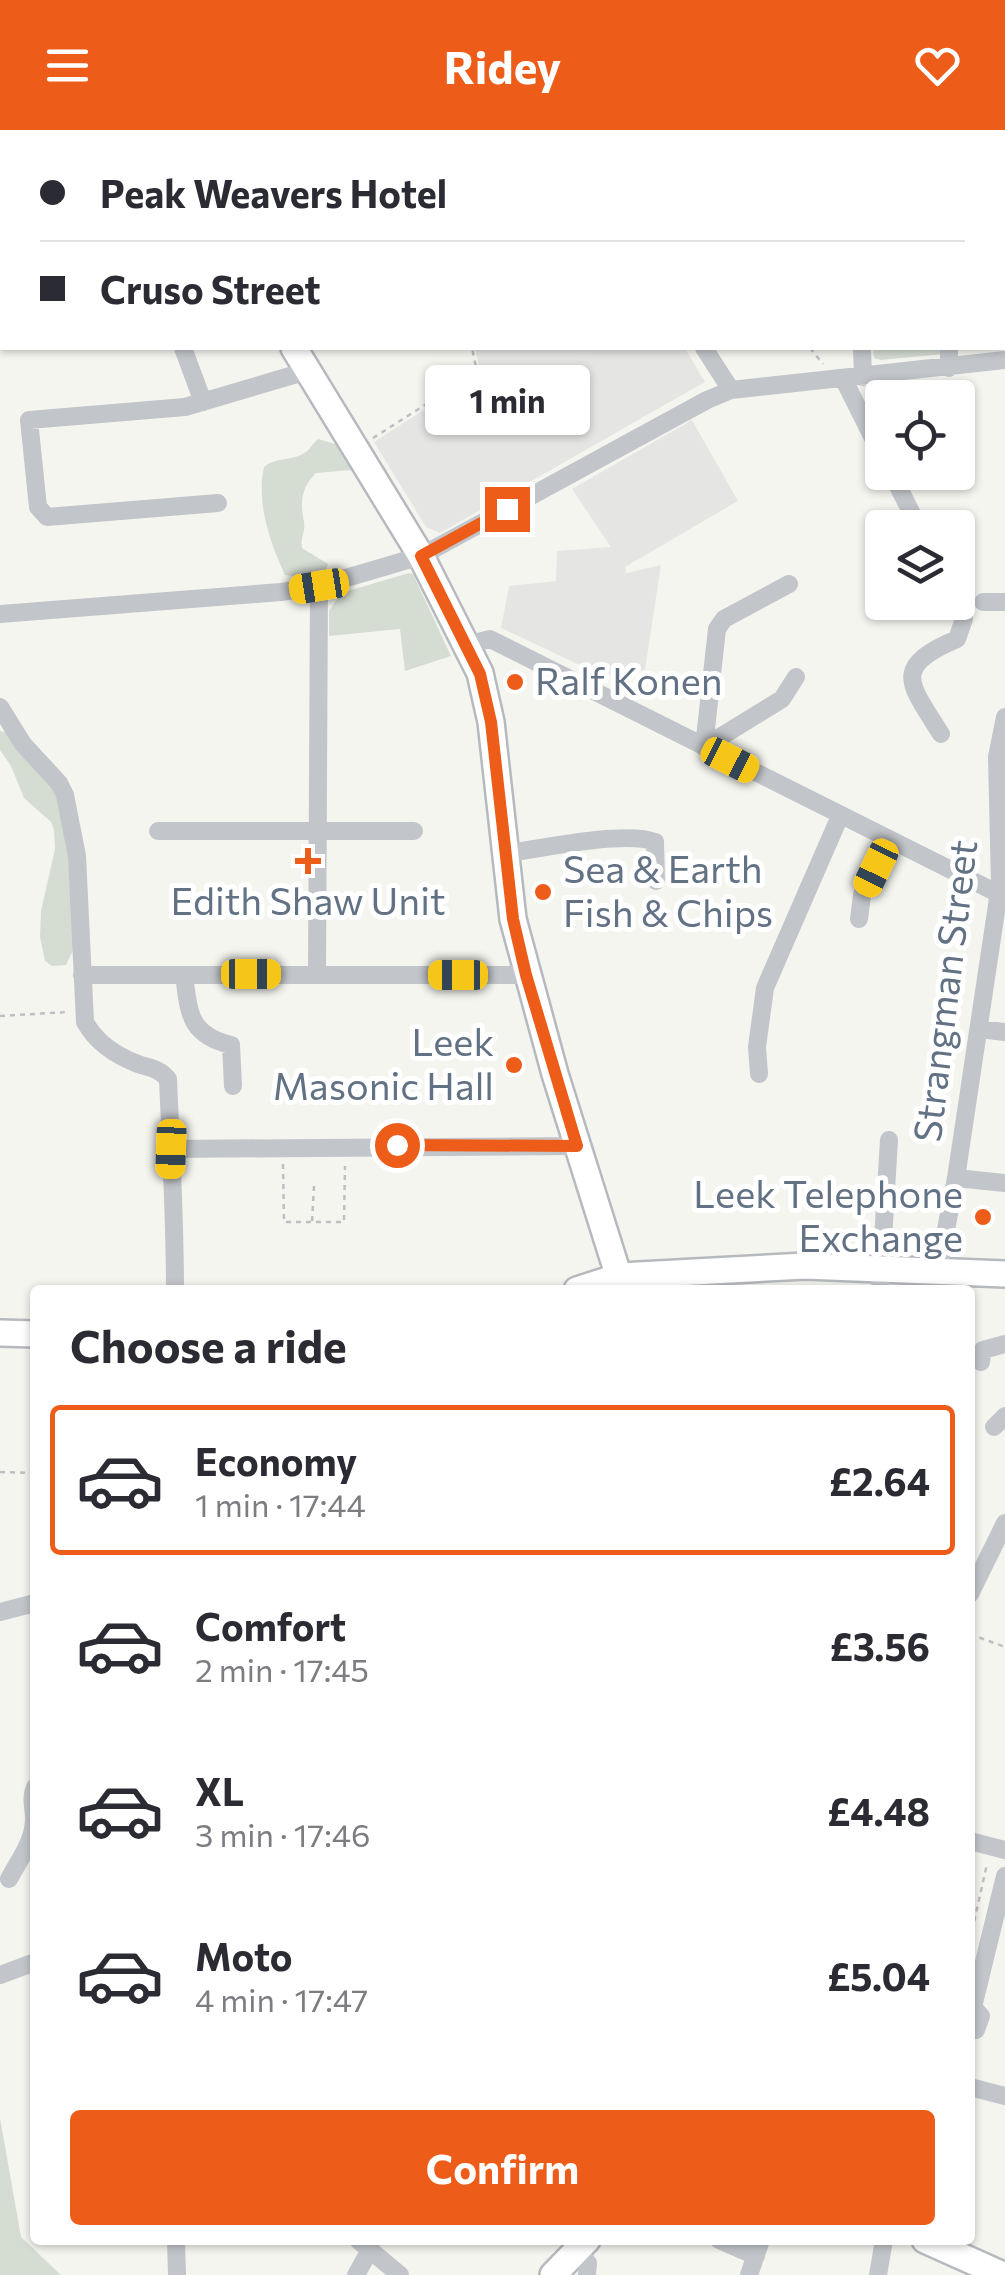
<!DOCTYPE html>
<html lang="en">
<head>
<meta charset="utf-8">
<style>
  body { margin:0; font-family:Commissioner,sans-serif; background:#f7f7f7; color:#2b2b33; height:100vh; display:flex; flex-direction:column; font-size:38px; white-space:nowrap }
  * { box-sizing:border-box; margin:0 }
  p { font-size:32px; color:#7c7c81 }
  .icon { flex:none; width:55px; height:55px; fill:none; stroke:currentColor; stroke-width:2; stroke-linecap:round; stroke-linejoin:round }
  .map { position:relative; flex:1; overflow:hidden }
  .details { position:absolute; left:30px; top:1155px; width:945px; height:960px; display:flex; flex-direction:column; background:#fff; border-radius:10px; box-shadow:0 2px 8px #0004 }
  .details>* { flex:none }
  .hud { position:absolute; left:0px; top:0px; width:1005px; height:220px; box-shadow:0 2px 8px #0004; display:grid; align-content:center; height:220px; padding:0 40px; background:#fff }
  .buttons { position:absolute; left:865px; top:250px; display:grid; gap:20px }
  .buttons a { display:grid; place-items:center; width:110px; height:110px; border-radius:10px; background:#fff; box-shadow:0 2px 8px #0004; font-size:50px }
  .end { position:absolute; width:45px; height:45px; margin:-22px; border:12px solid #ed5c18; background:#fff; box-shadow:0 0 0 5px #fff }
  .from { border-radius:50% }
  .bubble { position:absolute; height:70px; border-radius:10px; background:#fff; box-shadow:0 2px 8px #0004; font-size:32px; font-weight:700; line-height:70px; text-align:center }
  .car { position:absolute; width:30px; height:60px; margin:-30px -15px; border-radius:12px; box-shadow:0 0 8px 2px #0007; background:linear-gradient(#f5c518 24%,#345 0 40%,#f5c518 0 76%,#345 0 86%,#f5c518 0) }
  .hud b { display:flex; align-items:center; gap:35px; height:95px; font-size:38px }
  .hud b+b { border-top:2px solid #e1e1e2 }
  .hud i { width:25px; height:25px; background:#2b2b33 }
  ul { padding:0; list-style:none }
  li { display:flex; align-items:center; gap:30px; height:150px; margin:0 20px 15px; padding:0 20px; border:5px solid transparent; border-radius:10px }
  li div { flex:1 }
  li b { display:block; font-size:38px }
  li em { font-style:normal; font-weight:700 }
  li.on { border-color:#ed5c18 }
  li>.icon { width:90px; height:90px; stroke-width:1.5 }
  h2 { padding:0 40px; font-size:45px; line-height:120px }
  .primary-button { display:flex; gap:20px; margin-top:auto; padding:20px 40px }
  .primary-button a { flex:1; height:115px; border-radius:10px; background:#ed5c18; color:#fff; font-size:40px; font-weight:700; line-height:115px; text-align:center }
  header { display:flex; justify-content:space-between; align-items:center; height:130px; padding:0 40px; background:#ed5c18; color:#fff; font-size:45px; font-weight:700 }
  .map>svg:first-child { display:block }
</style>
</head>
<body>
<header><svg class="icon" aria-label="menu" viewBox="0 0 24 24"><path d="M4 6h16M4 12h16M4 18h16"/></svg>Ridey<svg class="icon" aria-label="heart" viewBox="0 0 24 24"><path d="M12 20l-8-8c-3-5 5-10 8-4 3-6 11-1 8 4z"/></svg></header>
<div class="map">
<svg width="1005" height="2145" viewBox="0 0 1005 2145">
  <rect width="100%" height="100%" fill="#f5f5f0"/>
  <!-- built -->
  <path fill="#e5e6e4" d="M 475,218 L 685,218 L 705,252 L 440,403 L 426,397 L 374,312 L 481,243 Z
    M 692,290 L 738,371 L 625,437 L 626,443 L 661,435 L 645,540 L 601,545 L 501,498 L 509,456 L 556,451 L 557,421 L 611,417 L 572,359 Z"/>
  <!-- green -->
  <path fill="#d5dcd1" d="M 873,218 L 944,218 L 944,224 L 881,230 L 874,228 Z
    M 318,309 L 335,314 L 351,340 L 316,343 C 301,358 300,372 304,392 C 306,401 300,408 302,418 L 328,434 L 326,440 L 299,447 L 285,445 C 270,413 256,372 264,337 C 277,326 292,332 306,322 C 310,319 313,313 318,309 Z
    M 409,443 L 413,444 L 451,526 L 405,541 L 400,499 L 329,506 L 329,481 L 341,463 Z
    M 0,601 L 9,603 L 60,662 L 68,704 L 74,818 L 66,835 L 52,836 L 45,831 L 40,807 L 41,781 L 55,719 L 54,700 L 51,692 L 24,668 L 11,636 L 0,620 Z
    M 0,1988 L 21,2107 L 61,2145 L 0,2145 Z"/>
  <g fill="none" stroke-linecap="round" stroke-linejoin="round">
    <defs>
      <path id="highway" d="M 178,0 L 179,2
        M 294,218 L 421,426 L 480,543 L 491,592 L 513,789 L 555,944 L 623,1160
        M 577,1160 L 620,1146 L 805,1136 L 1005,1144
        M 0,1203 L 35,1204
        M 925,2110 L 1003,2145
        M 553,2145 L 587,2110"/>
    </defs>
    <!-- highway casing -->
    <use href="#highway" stroke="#b6b9bd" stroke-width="30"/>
    <!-- path -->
    <path stroke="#bebfc2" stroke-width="2.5" stroke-dasharray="5 5" stroke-linecap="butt" d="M 722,0 L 724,2
      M 744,0 L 745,2
      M 810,218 L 823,234
      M 373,308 L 477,242 L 472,218
      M 0,886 L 67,882
      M 283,1034 L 284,1092 L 312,1092
      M 314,1056 L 312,1092 L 344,1092 L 345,1036
      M 0,1342 L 35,1343
      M 970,1504 L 1005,1517
      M 972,1801 L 987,1734
      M 849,2113 L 850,2110"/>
    <!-- minor -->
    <path stroke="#c2c5c9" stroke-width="18" d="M 69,0 L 70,2
      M 359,0 L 360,2
      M 576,0 L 577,2
      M 300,2 L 305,0
      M 949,2 L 949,0
      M 183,218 L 203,272
      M 704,218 L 731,260
      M 862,218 L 863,247
      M 949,238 L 949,218
      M 843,248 L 882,326
      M 891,342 L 919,398
      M 218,373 L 47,387 L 38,377 L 29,290 L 185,277 L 307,241
      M 983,472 L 1005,472
      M 0,484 L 281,462 L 319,456 L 421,426 L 707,270 L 731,260 L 1005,230
      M 466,515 L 490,509 L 1005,767
      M 0,577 L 23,614 L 59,653 L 65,665 L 77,726 L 85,892 C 96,912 117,926 138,934 C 150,938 160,939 168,949 C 171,1019 175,1089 175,1160
      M 941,604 C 909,553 891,537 957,509 L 964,489 L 958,460
      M 704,617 L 717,499 L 724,489 L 789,454
      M 704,617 L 782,569 L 796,547
      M 158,701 L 414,701
      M 504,724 C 539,719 624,700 655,712 L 656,751
      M 859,789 L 862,765 L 889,710
      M 317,844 L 319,456
      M 82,845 L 526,845
      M 184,845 C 189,883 189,905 231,915 L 233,956
      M 979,899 L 1005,902
      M 759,944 L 757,917 L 765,858 L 840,686
      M 171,1019 L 577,1016
      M 956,1048 L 1005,1053
      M 938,1141 L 956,1048 L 1000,755 L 997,627 L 1005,587
      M 880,1160 L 889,1010
      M 981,1232 L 983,1220 L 1005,1214
      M 994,1297 L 1005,1286
      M 970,1464 L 1005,1393
      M 0,1482 L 35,1473
      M 970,1711 L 1005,1720
      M 9,1749 C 19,1730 34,1711 34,1689 C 34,1677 30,1669 35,1657
      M 0,1845 L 35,1832
      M 970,1898 L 976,1900 L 981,1886 L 973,1877 L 1005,1746
      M 970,1957 L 1005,1966
      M 176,2110 L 177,2145
      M 358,2110 L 400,2145
      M 719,2110 L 756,2126
      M 577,2120 L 588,2133 L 587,2145
      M 356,2145 L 371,2118
      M 749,2145 L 761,2110
      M 878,2145 L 884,2110"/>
    <!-- highway -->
    <use href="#highway" stroke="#fff" stroke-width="25"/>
  </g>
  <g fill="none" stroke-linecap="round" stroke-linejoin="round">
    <!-- route -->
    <path stroke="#ed5c18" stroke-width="12" d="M 397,1015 L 577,1016 L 526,845 L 513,789 L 491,592 L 480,544 L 421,426 L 507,379"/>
  </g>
  <!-- markers -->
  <g fill="#ed5c18" stroke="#fff" stroke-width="4">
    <circle cx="515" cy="552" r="10"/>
    <path d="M303 716h10v10h10v10h-10v10h-10v-10h-10v-10h10z"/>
    <circle cx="543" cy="762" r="10"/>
    <circle cx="514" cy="935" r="10"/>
    <circle cx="983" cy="1087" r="10"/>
  </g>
  <g text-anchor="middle" stroke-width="10" stroke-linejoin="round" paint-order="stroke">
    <!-- poi labels -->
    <g font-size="38" fill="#627284" stroke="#fff" text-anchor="start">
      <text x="535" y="565">Ralf Konen</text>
      <text x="563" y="753">Sea &amp; Earth<tspan x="563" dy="44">Fish &amp; Chips</tspan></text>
      <text x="308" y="785" text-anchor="middle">Edith Shaw Unit</text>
      <text x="494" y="926" text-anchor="end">Leek<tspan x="494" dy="44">Masonic Hall</tspan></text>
      <text x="963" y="1078" text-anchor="end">Leek Telephone<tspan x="963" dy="44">Exchange</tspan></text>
    </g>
    <!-- street labels -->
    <g font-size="38" fill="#627284" stroke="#fff">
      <text transform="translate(946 861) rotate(-83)" y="13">Strangman Street</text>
    </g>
  </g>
</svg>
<div class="buttons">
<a><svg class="icon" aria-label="locate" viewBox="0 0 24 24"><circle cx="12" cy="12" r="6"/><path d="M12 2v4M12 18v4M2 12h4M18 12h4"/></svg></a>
<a><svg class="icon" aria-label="layers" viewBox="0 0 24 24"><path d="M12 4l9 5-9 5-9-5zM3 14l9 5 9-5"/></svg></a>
</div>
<i class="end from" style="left:397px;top:1015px"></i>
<i class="end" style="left:507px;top:379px"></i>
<div class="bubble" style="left:425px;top:235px;width:165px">1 min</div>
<i class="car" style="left:319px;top:456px;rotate:261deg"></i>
<i class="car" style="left:730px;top:630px;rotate:117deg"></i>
<i class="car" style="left:876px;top:738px;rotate:206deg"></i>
<i class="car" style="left:251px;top:844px;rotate:90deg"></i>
<i class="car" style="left:458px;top:845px;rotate:270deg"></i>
<i class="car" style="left:171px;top:1019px;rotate:182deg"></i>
<div class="hud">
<b><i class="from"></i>Peak Weavers Hotel</b>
<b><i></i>Cruso Street</b>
</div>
<section class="details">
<h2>Choose a ride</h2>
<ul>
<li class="on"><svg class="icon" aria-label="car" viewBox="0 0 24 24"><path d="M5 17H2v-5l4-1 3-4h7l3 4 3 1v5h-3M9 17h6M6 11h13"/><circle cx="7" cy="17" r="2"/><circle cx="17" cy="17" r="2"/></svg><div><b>Economy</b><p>1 min · 17:44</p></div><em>£2.64</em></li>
<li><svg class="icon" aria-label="car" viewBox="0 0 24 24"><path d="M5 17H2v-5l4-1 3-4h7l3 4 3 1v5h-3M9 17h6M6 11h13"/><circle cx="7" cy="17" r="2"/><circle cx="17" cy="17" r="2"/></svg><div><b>Comfort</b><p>2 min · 17:45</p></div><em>£3.56</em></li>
<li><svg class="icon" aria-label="car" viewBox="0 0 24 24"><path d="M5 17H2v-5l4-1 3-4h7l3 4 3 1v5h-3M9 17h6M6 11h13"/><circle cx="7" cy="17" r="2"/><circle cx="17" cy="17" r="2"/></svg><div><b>XL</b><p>3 min · 17:46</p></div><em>£4.48</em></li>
<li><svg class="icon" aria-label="car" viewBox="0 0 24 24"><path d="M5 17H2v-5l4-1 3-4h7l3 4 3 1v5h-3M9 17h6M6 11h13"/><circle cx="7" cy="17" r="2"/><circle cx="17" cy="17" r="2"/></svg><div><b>Moto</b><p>4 min · 17:47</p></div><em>£5.04</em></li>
</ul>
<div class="primary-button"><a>Confirm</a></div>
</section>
</div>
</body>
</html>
